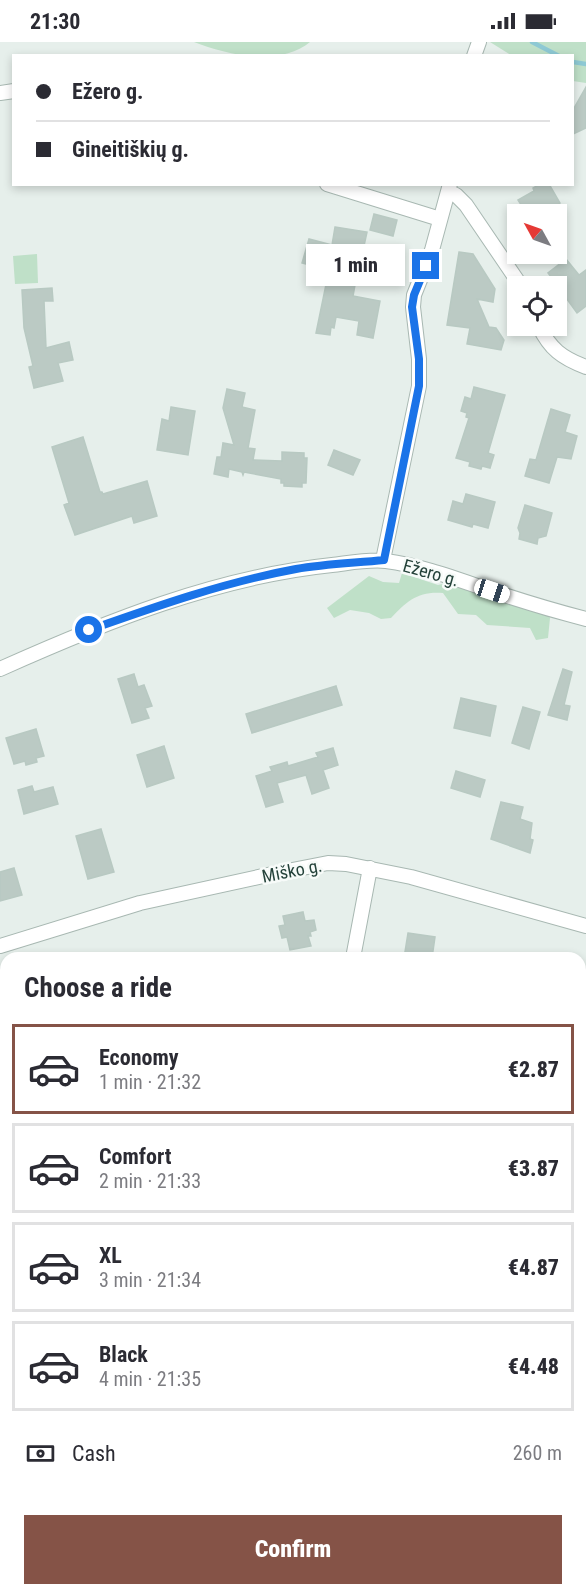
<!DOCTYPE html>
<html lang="en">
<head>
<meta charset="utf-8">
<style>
  body { margin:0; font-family:"Roboto Condensed",sans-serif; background:#f2f2f3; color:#2b2b33; height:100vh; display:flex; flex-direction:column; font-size:22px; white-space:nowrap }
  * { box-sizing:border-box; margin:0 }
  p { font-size:20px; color:#7c7c81 }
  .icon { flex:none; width:33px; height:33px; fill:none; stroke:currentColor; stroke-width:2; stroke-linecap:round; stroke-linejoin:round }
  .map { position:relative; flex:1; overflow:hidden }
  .details { position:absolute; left:0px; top:910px; width:586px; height:644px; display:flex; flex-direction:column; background:#fff; border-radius:18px 18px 0 0; box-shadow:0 3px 9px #0003 }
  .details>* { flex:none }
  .banner { position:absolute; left:12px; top:12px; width:562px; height:132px; border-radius:0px; box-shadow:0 3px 9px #0003; display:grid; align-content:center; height:132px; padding:0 24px; background:#fff }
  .needle { width:39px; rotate:310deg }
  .tools { position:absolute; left:507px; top:162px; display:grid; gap:12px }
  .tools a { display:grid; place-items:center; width:60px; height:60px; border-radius:0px; background:#fff; box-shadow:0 3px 9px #0003; font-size:30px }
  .end { position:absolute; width:27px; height:27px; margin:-14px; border:8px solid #1a73e8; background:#fff; box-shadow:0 0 0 3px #fff }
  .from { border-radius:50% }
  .bubble { position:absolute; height:42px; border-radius:0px; background:#fff; box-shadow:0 3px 9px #0003; font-size:20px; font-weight:800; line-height:42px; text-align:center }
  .car { position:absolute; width:18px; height:36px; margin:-18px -9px; border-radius:8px; box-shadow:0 0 4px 2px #0007; background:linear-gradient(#fff 24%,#345 0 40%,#fff 0 76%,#345 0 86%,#fff 0) }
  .banner b { display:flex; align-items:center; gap:21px; height:57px; font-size:22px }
  .banner b+b { border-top:2px solid #e1e1e2 }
  .banner i { width:15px; height:15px; background:#2b2b33 }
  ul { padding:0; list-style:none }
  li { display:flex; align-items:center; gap:18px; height:90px; margin:0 12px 9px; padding:0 12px; border:3px solid #e1e1e2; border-radius:0px }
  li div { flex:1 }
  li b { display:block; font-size:22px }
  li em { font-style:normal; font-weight:800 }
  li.current { border-color:#855347 }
  li>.icon { width:54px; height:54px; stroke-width:1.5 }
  h2 { padding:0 24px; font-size:27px; line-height:72px }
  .pay { display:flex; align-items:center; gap:15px; height:66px; padding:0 24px; font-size:22px }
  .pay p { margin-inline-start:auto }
  .action { display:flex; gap:12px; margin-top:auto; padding:12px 24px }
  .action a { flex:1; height:69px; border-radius:0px; background:#855347; color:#fff; font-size:24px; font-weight:800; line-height:69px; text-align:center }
  .status { display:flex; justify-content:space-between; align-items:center; height:42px; padding:0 30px; background:#fff; direction:ltr }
  .status svg { height:16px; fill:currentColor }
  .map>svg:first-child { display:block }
</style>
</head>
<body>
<div class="status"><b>21:30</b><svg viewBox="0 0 49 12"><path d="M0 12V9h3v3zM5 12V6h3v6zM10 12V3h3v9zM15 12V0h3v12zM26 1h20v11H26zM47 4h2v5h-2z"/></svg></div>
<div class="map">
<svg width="586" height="1553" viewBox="0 0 586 1553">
  <rect width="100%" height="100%" fill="#e6efeb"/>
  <!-- green -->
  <path fill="#bfe0c8" d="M 194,0 L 310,0 C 280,25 227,13 194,0 Z
    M 490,0 L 586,0 L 586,41 L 573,39 L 573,14 L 511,13 Z
    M 37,212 L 38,241 L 15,242 L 13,214 Z
    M 402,531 L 438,543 L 451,540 L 547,570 L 550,576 L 548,596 L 536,598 L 530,586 L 487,583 L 476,573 L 458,572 L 443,551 C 418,549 407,559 391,576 L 381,577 L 369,571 L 350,568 L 334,576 L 327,566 L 369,534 L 383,540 L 399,541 Z"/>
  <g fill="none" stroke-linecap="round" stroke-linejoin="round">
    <!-- stream -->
    <path stroke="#8ec9d4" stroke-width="4.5" d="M 532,0 L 559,14
      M 573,20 L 586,22"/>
  </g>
  <!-- building -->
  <path fill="#bbcac4" stroke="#b8c9c2" stroke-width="1.5" d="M 586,45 L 586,86 L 573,92 L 573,68 Z
    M 540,142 L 549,142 L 560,161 L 556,164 L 561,172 L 527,172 L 518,158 L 534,149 L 533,146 Z
    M 374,172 L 397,178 L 393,194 L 370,188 Z
    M 335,185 L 367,190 L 362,213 L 358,212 L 352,243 L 355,243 L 353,254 L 380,259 L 373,296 L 357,293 L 359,279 L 336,275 L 334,286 L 331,285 L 330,293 L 316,291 L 329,228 L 302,221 L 309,197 L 332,203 Z
    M 459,210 L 473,212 L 495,247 L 493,260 L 477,257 L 489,285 L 496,286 L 504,298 L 501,308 L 467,302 L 470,286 L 447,283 Z
    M 566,217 L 579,233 L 586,228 L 586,264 L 577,271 L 548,231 Z
    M 52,246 L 53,259 L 44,259 L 46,306 L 69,300 L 73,318 L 58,321 L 63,339 L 34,346 L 29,325 L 33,324 L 24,286 L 22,248 Z
    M 474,345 L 505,353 L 488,411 L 494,413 L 490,426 L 482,424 L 481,427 L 469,424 L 470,420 L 456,416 L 469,376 L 466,375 L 467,371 L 461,369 L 465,355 L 471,357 Z
    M 227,347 L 245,351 L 242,365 L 255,368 L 248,406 L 255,407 L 253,418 L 282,419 L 282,410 L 304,411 L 304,416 L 307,416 L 306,441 L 302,441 L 302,445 L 284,444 L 284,441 L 281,441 L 281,437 L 244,430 L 243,433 L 242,430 L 229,427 L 228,435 L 214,432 L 217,415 L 221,415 L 223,401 L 234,403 L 223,366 Z
    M 171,365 L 195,369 L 188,413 L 157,408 L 162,377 L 169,379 Z
    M 551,367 L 570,373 L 565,390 L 577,394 L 571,417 L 557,415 L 549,441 L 525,434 L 530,417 L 536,418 Z
    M 83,395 L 100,450 L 102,450 L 103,452 L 147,439 L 157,474 L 134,481 L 132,474 L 75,493 L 64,463 L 69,461 L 52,405 Z
    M 334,408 L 360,418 L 353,433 L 328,423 Z
    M 466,452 L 495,460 L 488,486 L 473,482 L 472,485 L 448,478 L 453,459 L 463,462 Z
    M 525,463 L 552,471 L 546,494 L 538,496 L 537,502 L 519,497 L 520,491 L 518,486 Z
    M 563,627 L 572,630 L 564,663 L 570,664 L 567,678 L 548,673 Z
    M 134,632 L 138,645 L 144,643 L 152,664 L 145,666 L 149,676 L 132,681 L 118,637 Z
    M 336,644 L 342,663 L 252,691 L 246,672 Z
    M 461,656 L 496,664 L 490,694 L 454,686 Z
    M 523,665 L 540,670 L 529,707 L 512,701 Z
    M 36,687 L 44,714 L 36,716 L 37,720 L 26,723 L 25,719 L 14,722 L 6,696 Z
    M 164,704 L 174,736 L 147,745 L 137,713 Z
    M 333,706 L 338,723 L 323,728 L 329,746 L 312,752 L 306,733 L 277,741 L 283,760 L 266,765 L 256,734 L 272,729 L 270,725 L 287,720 L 288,724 L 318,715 L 316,711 Z
    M 456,729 L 485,738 L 480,755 L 451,746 Z
    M 32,744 L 34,750 L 53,745 L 58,762 L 24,772 L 18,748 Z
    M 501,760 L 523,765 L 520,777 L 532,781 L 530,797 L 533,798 L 530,811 L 491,797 Z
    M 101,787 L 114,830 L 88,837 L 76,794 Z
    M 14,826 L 22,853 L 0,859 L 0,830 Z
    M 303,870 L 305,879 L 314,878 L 316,888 L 310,890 L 311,894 L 308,894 L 311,904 L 290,908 L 287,895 L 282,896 L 279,884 L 285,883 L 283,874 Z
    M 408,891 L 435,895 L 432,916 L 404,916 Z"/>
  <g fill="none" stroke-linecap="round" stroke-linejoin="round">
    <defs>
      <path id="minor" d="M 474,14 L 479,0
        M 0,51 L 14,49
        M 327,142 L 440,177
        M 449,150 L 456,153 L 466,163 L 521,244
        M 539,284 C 550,307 562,316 586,325
        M 383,518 L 419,344 L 419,317 L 413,265 L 414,253 L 432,208 L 450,142
        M 0,627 C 105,580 216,535 332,523 C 349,521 369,517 386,519 C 423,524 459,538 495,550 C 525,560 555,569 586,577
        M 0,904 L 140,861 L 277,831 L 328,821 L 346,822 L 411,835 L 586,884
        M 353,916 L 370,826
        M 580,1033 L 586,988
        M 0,1159 L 6,1158"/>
    </defs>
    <!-- minor casing -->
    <use href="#minor" stroke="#a8b8b2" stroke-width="16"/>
    <!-- minor -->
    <use href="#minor" stroke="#fff" stroke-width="14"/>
  </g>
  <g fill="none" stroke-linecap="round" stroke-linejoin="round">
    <!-- route -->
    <path stroke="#1a73e8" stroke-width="8" d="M 89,588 C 157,564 225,540 296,527 C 325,522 355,521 384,518 L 419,344 L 419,317 L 412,265 L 414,253 L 426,224"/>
  </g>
  <g text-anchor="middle" stroke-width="5" stroke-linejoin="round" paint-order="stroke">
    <!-- street labels -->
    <g font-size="18" fill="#24423a" stroke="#f7fbf9">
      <text transform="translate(431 531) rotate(16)" y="6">Ežero g.</text>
      <text transform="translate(292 829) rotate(-11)" y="6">Miško g.</text>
    </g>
  </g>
</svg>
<div class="tools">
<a><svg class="needle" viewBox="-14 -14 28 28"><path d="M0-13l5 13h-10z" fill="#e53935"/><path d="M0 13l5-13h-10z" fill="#7c7c81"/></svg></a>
<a><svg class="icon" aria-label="locate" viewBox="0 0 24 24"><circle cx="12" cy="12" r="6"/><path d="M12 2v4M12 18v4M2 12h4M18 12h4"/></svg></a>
</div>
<i class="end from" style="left:89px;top:588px"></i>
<i class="end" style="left:426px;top:224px"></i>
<div class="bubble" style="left:306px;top:202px;width:99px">1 min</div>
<i class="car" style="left:492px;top:549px;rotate:108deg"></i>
<div class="banner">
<b><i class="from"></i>Ežero g.</b>
<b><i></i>Gineitiškių g.</b>
</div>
<section class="details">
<h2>Choose a ride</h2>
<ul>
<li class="current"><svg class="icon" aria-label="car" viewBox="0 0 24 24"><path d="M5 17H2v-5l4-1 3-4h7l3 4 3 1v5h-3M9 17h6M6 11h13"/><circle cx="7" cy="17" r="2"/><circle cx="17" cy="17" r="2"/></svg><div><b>Economy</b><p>1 min · 21:32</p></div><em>€2.87</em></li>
<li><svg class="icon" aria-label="car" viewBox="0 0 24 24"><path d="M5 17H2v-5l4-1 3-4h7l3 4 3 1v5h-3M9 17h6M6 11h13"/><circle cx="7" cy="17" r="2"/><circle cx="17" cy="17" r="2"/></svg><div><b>Comfort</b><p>2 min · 21:33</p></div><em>€3.87</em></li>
<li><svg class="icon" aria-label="car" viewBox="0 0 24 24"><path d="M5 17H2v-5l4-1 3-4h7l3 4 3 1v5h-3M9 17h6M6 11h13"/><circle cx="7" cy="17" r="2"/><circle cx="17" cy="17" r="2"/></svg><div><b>XL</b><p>3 min · 21:34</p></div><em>€4.87</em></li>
<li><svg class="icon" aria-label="car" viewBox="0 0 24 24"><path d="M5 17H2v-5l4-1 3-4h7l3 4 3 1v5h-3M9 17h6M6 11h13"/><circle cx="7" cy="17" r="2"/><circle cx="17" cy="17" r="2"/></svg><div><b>Black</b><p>4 min · 21:35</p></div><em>€4.48</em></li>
</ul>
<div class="pay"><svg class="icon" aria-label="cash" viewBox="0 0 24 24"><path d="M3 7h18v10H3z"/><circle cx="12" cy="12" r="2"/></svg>Cash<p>260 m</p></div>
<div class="action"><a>Confirm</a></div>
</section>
</div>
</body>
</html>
